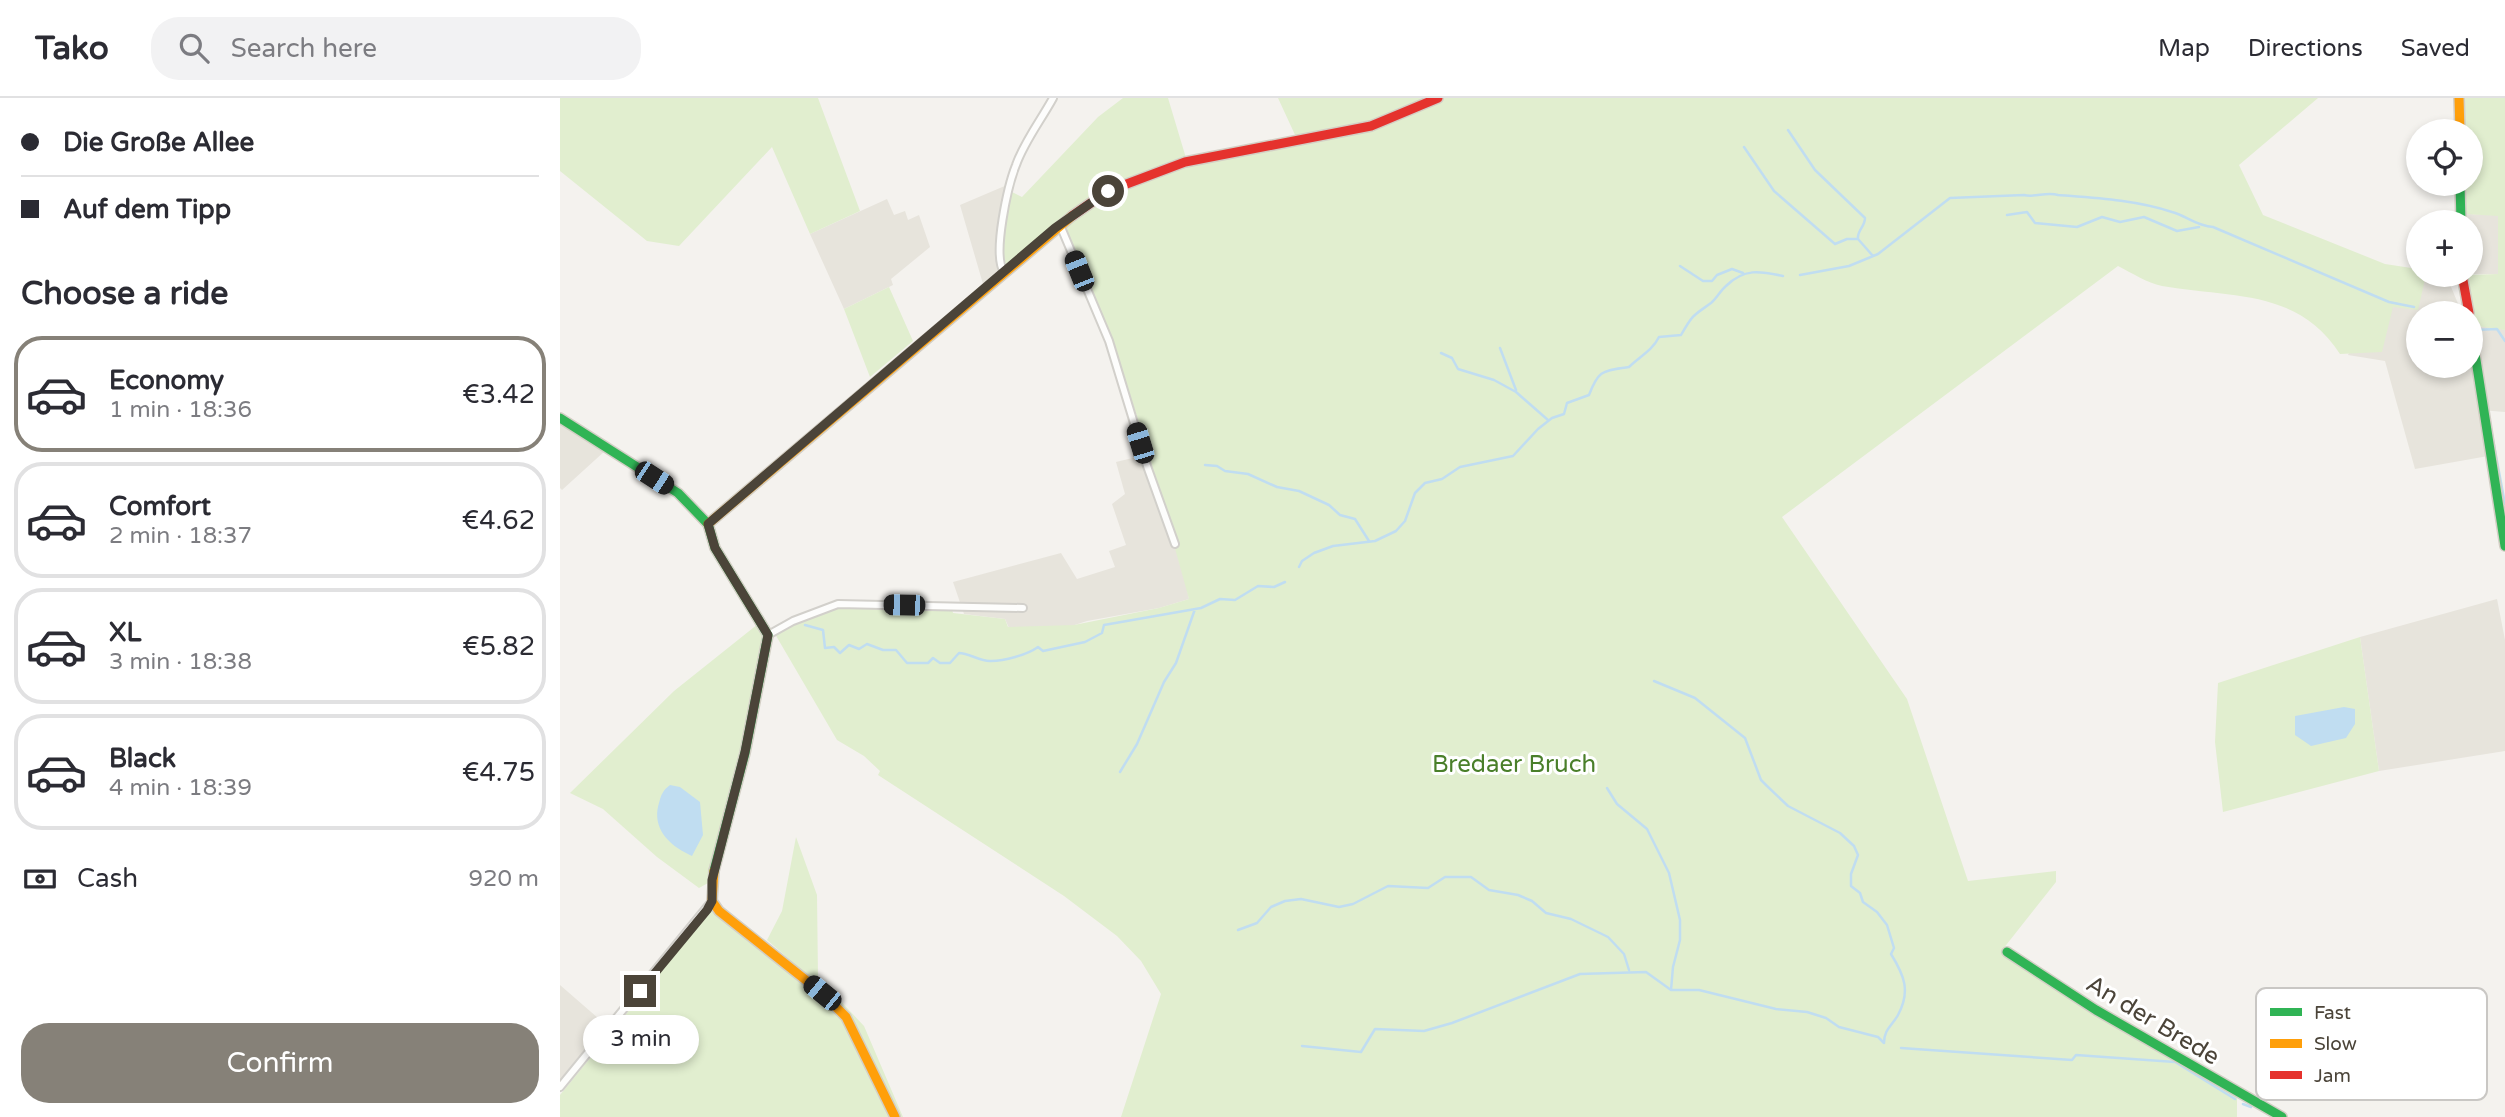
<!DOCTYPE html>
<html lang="en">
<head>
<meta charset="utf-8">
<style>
  body { margin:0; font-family:"Varela Round",sans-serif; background:#f2f2f3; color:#2b2b33; height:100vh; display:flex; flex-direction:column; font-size:26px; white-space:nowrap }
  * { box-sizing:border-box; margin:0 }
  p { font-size:23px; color:#7c7c81 }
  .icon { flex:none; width:38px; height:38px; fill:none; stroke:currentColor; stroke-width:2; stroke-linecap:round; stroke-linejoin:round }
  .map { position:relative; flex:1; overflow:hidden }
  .details { display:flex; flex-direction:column; background:#fff; width:560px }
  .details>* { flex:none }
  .hud { display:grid; align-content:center; height:154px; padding:0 21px; background:#fff }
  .fabs { position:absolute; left:1846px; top:21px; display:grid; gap:14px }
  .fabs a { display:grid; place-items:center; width:77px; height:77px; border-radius:50%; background:#fff; box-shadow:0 4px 10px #0003; font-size:35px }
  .end { position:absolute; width:32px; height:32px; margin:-16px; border:9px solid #4b4439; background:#fff; box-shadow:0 0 0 4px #fff }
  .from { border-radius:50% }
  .bubble { position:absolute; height:49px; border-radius:24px; background:#fff; box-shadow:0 4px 10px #0003; font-size:23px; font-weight:600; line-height:49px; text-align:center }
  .car { position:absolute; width:21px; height:42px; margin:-21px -10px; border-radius:9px; box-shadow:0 0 5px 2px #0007; background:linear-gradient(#222 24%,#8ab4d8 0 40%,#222 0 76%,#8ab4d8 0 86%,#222 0) }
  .hud b { display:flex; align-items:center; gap:24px; height:66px; font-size:26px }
  .hud b+b { border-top:2px solid #e1e1e2 }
  .hud i { width:18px; height:18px; background:#2b2b33 }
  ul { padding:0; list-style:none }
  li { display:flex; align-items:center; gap:21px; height:116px; margin:0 14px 10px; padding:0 7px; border:4px solid #e1e1e2; border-radius:28px }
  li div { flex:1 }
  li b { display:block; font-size:26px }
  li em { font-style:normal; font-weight:600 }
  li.on { border-color:#868178 }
  li>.icon { width:63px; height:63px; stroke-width:1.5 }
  h2 { padding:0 21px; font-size:32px; line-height:84px }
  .pay { display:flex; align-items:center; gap:18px; height:77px; padding:0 21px; font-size:26px }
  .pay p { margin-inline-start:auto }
  .button { display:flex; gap:14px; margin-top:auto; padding:14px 21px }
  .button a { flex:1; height:80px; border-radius:28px; background:#868178; color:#fff; font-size:28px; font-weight:600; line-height:80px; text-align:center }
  header { display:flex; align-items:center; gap:42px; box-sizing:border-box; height:98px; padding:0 35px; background:#fff; border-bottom:2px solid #e1e1e2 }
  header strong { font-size:33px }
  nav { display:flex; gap:38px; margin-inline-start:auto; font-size:24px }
  .search { width:490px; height:63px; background:#f2f2f3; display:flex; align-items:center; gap:18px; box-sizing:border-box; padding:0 24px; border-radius:28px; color:#7c7c81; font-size:26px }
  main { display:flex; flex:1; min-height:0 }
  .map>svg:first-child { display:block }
</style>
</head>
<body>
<header>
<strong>Tako</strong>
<div class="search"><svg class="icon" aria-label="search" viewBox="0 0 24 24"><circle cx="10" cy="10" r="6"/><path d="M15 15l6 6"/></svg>Search here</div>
<nav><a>Map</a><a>Directions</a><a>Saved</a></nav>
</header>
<main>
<section class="details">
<div class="hud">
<b><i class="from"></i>Die Große Allee</b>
<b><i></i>Auf dem Tipp</b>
</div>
<h2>Choose a ride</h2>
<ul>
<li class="on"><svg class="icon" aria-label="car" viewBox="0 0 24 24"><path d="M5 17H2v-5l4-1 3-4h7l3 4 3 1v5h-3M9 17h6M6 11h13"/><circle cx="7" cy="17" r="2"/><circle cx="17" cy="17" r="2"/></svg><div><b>Economy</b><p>1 min · 18:36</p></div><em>€3.42</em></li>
<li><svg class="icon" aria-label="car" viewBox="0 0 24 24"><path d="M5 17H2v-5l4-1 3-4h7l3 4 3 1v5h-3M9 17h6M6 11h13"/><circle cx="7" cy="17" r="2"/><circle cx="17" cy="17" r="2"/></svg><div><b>Comfort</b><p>2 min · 18:37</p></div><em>€4.62</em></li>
<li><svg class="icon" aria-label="car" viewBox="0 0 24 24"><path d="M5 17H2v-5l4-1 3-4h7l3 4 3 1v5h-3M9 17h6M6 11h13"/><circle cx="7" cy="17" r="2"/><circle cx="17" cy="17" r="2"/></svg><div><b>XL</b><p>3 min · 18:38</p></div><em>€5.82</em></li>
<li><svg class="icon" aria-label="car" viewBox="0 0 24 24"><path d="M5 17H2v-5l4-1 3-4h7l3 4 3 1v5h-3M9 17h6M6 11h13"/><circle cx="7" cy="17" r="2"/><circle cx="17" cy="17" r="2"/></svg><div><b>Black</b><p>4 min · 18:39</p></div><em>€4.75</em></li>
</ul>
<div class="pay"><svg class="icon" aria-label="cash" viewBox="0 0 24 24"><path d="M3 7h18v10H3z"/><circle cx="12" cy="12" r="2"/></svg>Cash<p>920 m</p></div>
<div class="button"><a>Confirm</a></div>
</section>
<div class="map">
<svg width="1945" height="1019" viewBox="0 0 1945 1019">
  <rect width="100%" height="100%" fill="#f4f2ee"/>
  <!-- residential -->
  <path fill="#e7e4dc" d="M 447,87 L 438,143 L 438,173 L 423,186 L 400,107 Z
    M 327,101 L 334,117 L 345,113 L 348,122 L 359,117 L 370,149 L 331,181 L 333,187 L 284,211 L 250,136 Z
    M 1905,116 L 1938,117 L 1938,176 L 1911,176 L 1911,124 L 1905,124 Z
    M 1828,168 L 1858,177 L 1886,177 L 1902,215 L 1858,215 L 1858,268 L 1911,268 L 1911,229 L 1935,229 L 1945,232 L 1945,314 L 1920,312 L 1928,358 L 1855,371 L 1825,263 L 1788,257 Z
    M 0,323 L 46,352 L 2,392 L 0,390 Z
    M 589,356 L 617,439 L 629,501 L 599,510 L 527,523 L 456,546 L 445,521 L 404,516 L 393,484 L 501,455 L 517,481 L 555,469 L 549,453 L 566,447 L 552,406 L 565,396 L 556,364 Z
    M 1937,501 L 1945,542 L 1945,653 L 1819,673 L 1800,539 Z
    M 0,887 L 46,927 L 0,983 Z"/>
  <!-- green -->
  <path fill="#e1eecf" d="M 0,0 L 258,0 L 300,113 L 250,136 L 212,49 L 119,148 L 87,143 L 0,73 Z
    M 563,0 L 608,0 L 626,60 L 547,88 L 500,122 L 446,167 L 443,165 L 442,143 L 450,93 L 462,99 L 538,19 Z
    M 718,0 L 1758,0 L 1679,67 L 1703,117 L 1825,166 L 1858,171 L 1858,177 L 1866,177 L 1858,212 L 1833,209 L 1822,254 L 1780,256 C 1738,190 1669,200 1602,188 C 1587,185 1572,175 1558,168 L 1222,419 L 1347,601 L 1408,783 L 1496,773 L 1496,784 L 1443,851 L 1657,985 L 1677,1000 L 1677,1019 L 561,1019 L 601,896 L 581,863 L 557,838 L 504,798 L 318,677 L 320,673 L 304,658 L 277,642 L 215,536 L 233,526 L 278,509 L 392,511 L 393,515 L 445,521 L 448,529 L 514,527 L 599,510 L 629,501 L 587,349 L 558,261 L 505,128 L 550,95 L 625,67 L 736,39 Z
    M 1903,0 L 1945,0 L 1945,232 L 1916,228 L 1906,177 L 1938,176 L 1938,118 L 1905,116 L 1904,86 L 1911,86 L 1911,33 L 1903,33 Z
    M 329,189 L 353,243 L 310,279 L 284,211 Z
    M 198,526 L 203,541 L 181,653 L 148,785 L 139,790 L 97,759 L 43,711 L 10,695 L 114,593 Z
    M 1800,539 L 1819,673 L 1663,714 L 1655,644 L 1658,585 Z
    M 236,739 L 257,797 L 258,879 L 304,928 L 343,1019 L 0,1019 L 0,997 L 150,813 L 156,813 L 234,878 L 246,876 L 207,842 L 222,813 Z"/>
  <!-- water -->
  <path fill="#c0ddf1" d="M 1784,609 L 1795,611 L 1795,626 L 1786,640 L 1751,648 L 1735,637 L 1735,618 Z
    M 110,687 L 120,689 L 140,704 L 143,737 L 132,758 C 110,748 91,731 99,705 C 101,697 103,692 110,687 Z"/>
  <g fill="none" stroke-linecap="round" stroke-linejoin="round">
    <!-- stream -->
    <path stroke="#c0ddf1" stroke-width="2.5" d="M 1228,32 L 1255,72 L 1305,120 C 1305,129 1297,132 1298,141 L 1313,158
      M 1184,49 L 1214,93 L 1275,146 L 1287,141 L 1298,141
      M 1447,117 L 1467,114 L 1475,125 L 1517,129 L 1542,119 L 1560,124 L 1584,119 L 1617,133 L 1639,129
      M 1120,168 L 1143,183 L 1152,183 L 1157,177 L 1172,171 L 1183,175
      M 1240,177 L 1289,168 L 1318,156 L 1390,100 L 1464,97 C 1476,100 1486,93 1498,97 C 1536,100 1575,102 1612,114 C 1627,118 1636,128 1653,129 L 1829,204 L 1854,209
      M 1914,232 L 1937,231 L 1945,243
      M 940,250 L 956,292
      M 881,255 L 892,260 L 898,271 L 934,282 L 956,294 L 988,322
      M 1931,331 L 1945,406
      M 645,367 L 657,368 L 665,373 L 688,376 L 717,389 L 739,393 L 769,407 L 780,417 L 795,421 L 809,443
      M 739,469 L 742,463 L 754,455 L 773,448 L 815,443 L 836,433 L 845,423 L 855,395 L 865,385 L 882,381 L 900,369 L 953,358 L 978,331 L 992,320 L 1004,316 L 1007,305 L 1029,297 C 1039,271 1043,273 1069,269 C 1080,258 1092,253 1099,239 L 1121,237 C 1133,216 1133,218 1151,205 C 1157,200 1160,193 1166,188 C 1184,170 1200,173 1223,178
      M 245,527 L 263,532 L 265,550 L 274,549 L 280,555 L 289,547 L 299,551 L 307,546 L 323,552 L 336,552 L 347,565 L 368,565 L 373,560 L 380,565 L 390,565 L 399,555 C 409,555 421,564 431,563 C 444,563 467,557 478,549 L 483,553 L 525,544 L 542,535 L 544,527 L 641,510 L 660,501 L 675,502 L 698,488 L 714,489 L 725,484
      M 1094,583 L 1135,600 L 1185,640 L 1201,682 L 1207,688 L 1228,708 L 1280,735 L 1294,748 L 1298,757 L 1291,776 L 1291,788 L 1300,795 L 1303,804 L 1317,814 L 1327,827 L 1334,850 L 1331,856 C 1344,877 1351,893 1338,917 C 1332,928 1324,931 1324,945
      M 560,674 L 577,646 L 604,584 L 616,565 L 635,511
      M 1047,690 L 1057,706 L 1087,731 L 1109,775 L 1120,822 L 1120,842 L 1113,869 L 1111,892
      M 678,832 L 697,825 L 711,809 L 725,803 L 741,801 L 779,809 L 793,806 L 828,788 L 868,790 L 885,779 L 911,779 L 929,792 L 958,797 L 972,803 L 986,815 L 1011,821 L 1048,839 L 1064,856 L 1069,872
      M 742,948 L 801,954 L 815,931 L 864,933 L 892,925 L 1020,876 L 1086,874 L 1111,892 L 1139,892 L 1216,911 L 1247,914 L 1266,920 L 1279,929 L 1318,939 L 1324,945
      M 1341,950 L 1512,962 L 1516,957 L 1615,964 L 1675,1001
      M 1683,1006 L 1691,1009"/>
    <defs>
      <path id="street" d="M 500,127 L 549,243 L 587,368 L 615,446
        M 444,174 C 432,157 448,87 456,67 C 464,44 481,22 493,0
        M 208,537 L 233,523 L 278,506 L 463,510
        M 0,989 L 152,803"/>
      <path id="fast" d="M 1900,86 L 1901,124
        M 1911,230 L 1945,448
        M 0,320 L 118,395 L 148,426 L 155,450 L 208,537 L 185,655 L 154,773
        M 1447,854 L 1536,912 L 1722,1019"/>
      <path id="slow" d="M 1899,0 L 1900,33
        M 148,426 L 512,118
        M 154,773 L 152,803 L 159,813 L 262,895 L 286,919 L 335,1019"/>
      <path id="jam" d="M 512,118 L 548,93 L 625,64 L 811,28 L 878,0
        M 1902,177 L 1909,215"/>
    </defs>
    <!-- street casing -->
    <use href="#street" stroke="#d2d0cb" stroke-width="10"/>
    <!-- fast casing -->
    <use href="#fast" stroke="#d3cfc5" stroke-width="12"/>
    <!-- slow casing -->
    <use href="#slow" stroke="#d3cfc5" stroke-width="12"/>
    <!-- jam casing -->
    <use href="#jam" stroke="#d3cfc5" stroke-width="12"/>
    <!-- street -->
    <use href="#street" stroke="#fdfdfc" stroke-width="6"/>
    <!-- fast -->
    <use href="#fast" stroke="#30b455" stroke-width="9"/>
    <!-- slow -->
    <use href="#slow" stroke="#ff9f0a" stroke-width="9"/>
    <!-- jam -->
    <use href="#jam" stroke="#e5322d" stroke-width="9"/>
  </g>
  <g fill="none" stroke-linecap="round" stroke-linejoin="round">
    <!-- route -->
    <path stroke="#4b4439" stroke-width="9" d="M 80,893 L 147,812 L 152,803 L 152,782 L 185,654 L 208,537 L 155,450 L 148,426 L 495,130 L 548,93"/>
  </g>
  <g text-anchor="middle" stroke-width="6" stroke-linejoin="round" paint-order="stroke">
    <!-- park labels -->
    <g font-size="24" fill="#4a7f2a" stroke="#fff">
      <text x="954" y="674">Bredaer Bruch</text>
    </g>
    <!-- street labels -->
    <g font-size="24" fill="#4b4439" stroke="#fff">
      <text transform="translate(1593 922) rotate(31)" y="8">An der Brede</text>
    </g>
  </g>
  <!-- legend -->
  <rect x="1696" y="890" width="231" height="112" rx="10" fill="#fff" stroke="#c9c7c4" stroke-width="2"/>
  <rect x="1710" y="910" width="32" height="8" fill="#30b455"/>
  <rect x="1710" y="941" width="32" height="9" fill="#ff9f0a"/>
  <rect x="1710" y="973" width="32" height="8" fill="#e5322d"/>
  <g font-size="19" fill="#4b4439">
    <text x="1754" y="921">Fast</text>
    <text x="1754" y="952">Slow</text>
    <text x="1754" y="984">Jam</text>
  </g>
</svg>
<div class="fabs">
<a><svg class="icon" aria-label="locate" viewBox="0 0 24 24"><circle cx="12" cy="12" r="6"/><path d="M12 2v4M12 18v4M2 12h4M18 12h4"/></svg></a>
<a>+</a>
<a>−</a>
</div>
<i class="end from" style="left:548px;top:93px"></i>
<i class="end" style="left:80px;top:893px"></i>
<div class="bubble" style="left:23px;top:917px;width:116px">3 min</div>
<i class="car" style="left:519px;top:173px;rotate:338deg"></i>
<i class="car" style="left:580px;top:345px;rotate:343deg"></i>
<i class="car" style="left:94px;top:380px;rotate:123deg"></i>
<i class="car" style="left:344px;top:507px;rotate:271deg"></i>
<i class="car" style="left:262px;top:895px;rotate:309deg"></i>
</div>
</main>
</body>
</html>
